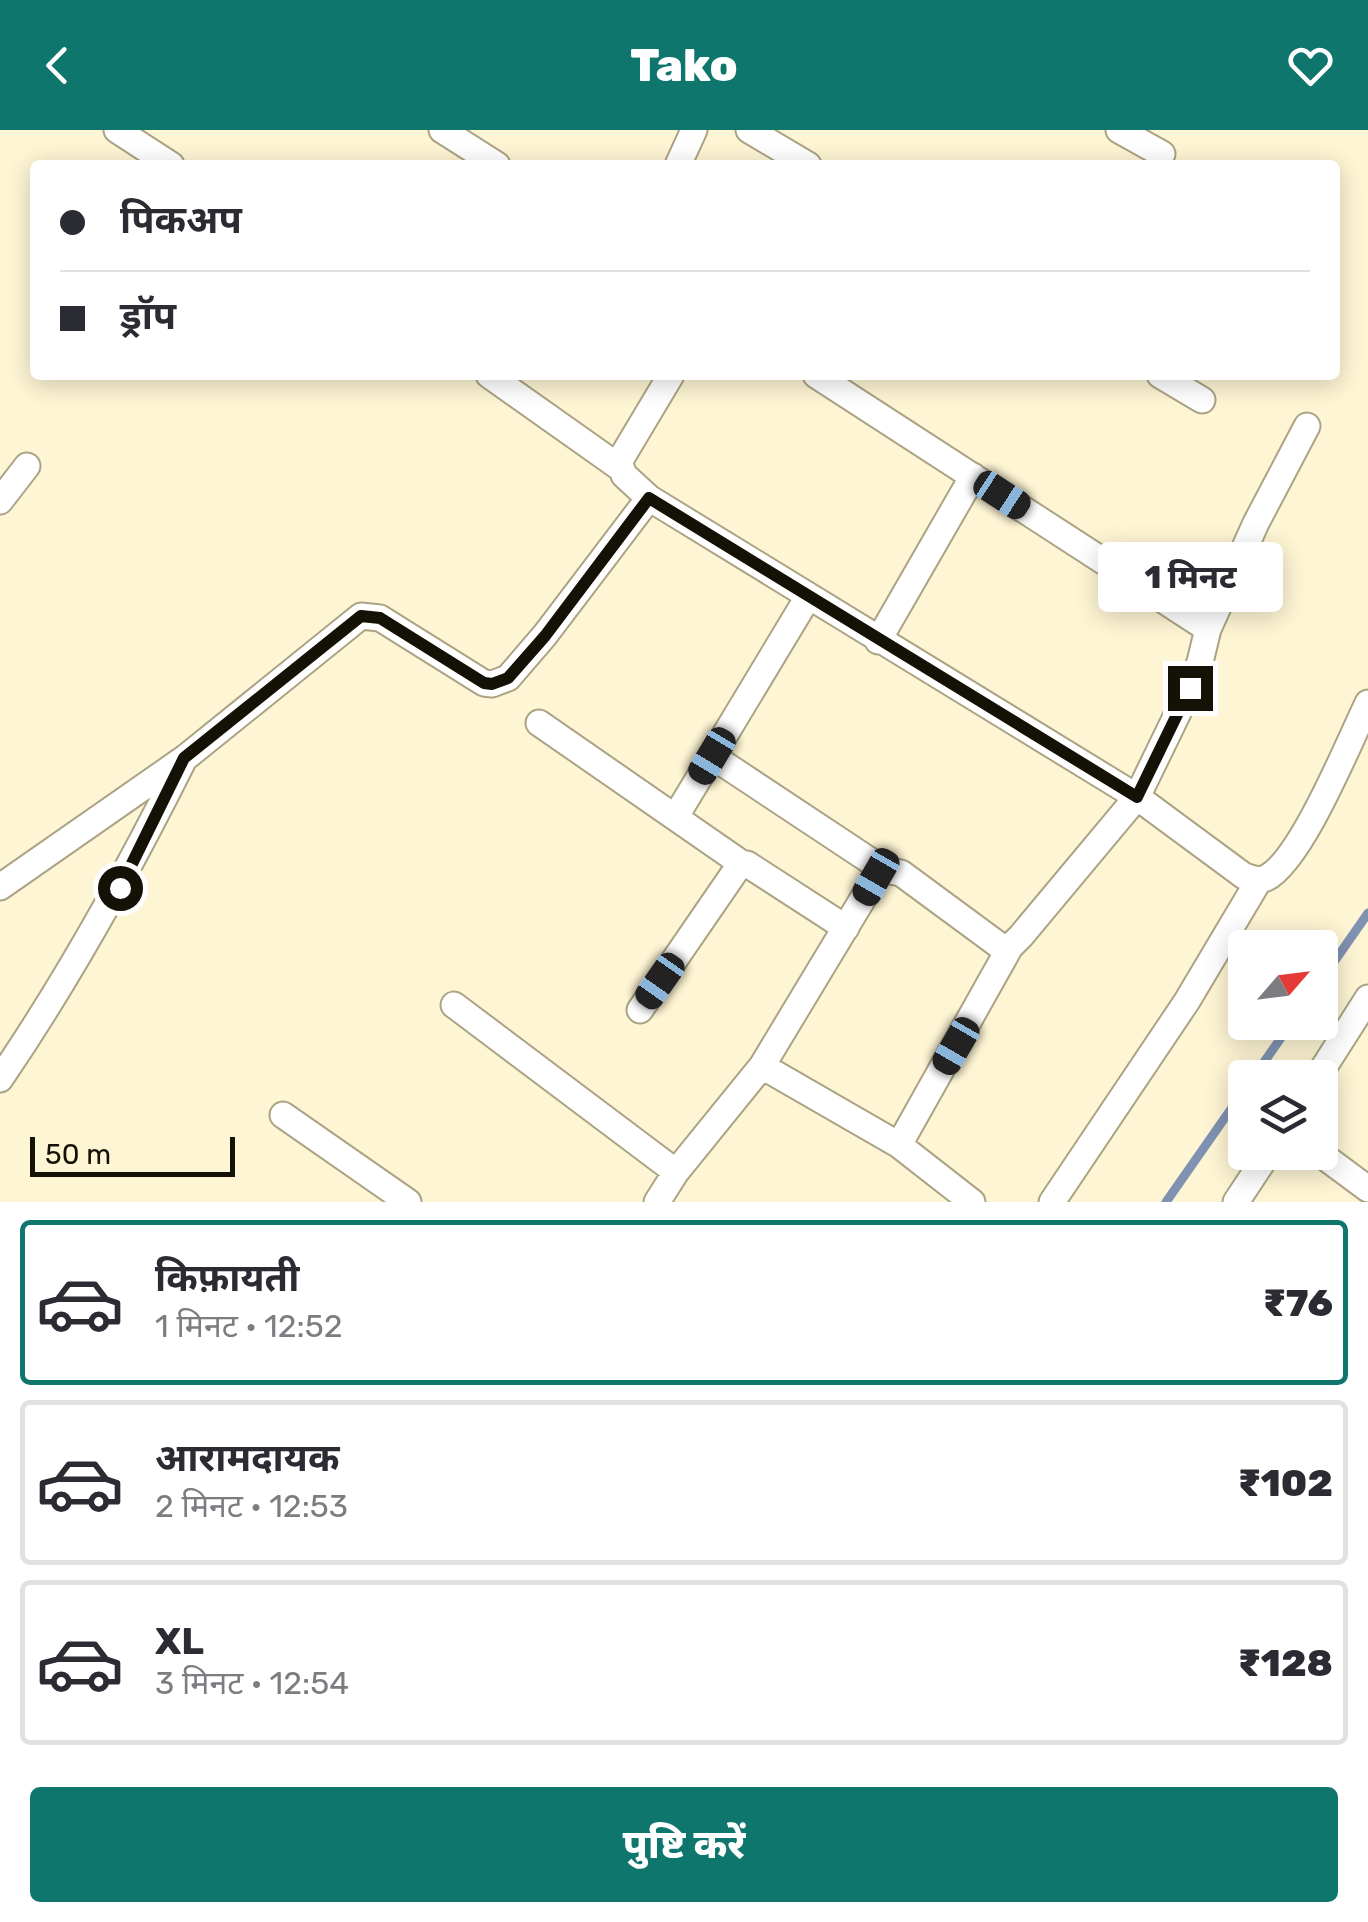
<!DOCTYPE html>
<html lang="hi">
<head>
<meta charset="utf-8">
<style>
  body { margin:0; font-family:Rubik,"Noto Sans Devanagari",sans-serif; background:#f7f7f7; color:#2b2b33; height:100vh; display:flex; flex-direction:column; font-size:38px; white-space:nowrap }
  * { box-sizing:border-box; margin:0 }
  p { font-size:32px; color:#7c7c81 }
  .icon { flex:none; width:55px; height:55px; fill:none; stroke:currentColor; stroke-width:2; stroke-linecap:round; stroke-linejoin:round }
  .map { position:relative; height:1072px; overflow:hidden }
  .panel { display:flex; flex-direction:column; background:#fff; flex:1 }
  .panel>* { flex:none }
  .top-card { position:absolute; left:30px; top:30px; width:1310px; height:220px; border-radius:10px; box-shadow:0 5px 25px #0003; display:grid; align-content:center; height:220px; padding:0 30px; background:#fff }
  .needle { width:65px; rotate:62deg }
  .controls { position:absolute; left:1228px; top:800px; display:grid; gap:20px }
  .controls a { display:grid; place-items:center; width:110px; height:110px; border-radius:10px; background:#fff; box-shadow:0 5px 25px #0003; font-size:50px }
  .scale { position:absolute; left:30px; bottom:25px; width:205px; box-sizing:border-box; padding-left:10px; border:5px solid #141106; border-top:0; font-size:28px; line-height:35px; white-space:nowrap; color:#141106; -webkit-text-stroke:8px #fef5d4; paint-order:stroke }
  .end { position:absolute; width:45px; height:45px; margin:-22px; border:12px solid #141106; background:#fff; box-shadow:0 0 0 5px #fff }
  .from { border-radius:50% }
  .bubble { position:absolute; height:70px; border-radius:10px; background:#fff; box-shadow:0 5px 25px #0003; font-size:32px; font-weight:800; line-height:70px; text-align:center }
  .car { position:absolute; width:30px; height:60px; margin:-30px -15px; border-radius:12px; box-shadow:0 0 8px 2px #0007; background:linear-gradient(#222 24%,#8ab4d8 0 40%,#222 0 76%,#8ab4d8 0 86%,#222 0) }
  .top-card b { display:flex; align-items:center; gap:35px; height:95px; font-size:38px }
  .top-card b+b { border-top:2px solid #e1e1e2 }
  .top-card i { width:25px; height:25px; background:#2b2b33 }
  ul { padding:18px 0 0; list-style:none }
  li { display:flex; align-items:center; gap:30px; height:165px; margin:0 20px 15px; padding:0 10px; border:5px solid #e1e1e2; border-radius:10px }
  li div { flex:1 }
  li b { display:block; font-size:38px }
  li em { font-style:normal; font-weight:800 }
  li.on { border-color:#0f766e }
  li>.icon { width:90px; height:90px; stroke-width:1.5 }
  .primary-button { display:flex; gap:20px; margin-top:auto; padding:20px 30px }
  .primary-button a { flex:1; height:115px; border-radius:10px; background:#0f766e; color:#fff; font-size:40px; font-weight:800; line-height:115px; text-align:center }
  header { display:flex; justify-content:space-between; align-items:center; height:130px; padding:0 30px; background:#0f766e; color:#fff; font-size:45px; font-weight:800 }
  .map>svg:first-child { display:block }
</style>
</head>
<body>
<header><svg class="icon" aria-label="back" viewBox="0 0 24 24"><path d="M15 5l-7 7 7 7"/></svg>Tako<svg class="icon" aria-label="heart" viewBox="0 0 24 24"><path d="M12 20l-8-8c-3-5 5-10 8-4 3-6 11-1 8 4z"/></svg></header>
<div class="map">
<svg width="1368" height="1072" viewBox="0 0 1368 1072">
  <rect width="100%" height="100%" fill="#fef5d4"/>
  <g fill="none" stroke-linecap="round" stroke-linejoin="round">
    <!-- stream -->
    <path stroke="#8092b2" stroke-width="9" d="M 1320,852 L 1368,783
      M 1253,948 L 1292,892
      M 1166,1072 L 1245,959"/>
    <defs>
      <path id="minor" d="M 117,0 L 171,35
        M 442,0 L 497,35
        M 749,0 L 808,35
        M 1119,0 L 1162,24
        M 678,35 L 694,0
        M 489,245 L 619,337
        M 671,245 L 619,332 L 624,345 L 649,368 L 1137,667 L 1244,746 C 1252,748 1258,752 1266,748 C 1301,731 1349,612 1368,573
        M 816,245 L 1208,499
        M 1160,245 L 1202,270
        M 0,371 L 27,336
        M 878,511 L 973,346
        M 539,593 L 741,733
        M 712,626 L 884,740
        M 676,686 L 808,467
        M 0,757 L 185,628 L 361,486 L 380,488 L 484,553 L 492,554 L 508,548 L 545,505 L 649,368
        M 454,875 L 676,1042
        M 640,880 L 741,733 L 747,734 L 846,798
        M 762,936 L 899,1015 L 972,1072
        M 1317,948 L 1368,868
        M 0,949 C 69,848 127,743 182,633
        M 283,985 L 408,1072
        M 899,1015 L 1010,817
        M 1318,1022 L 1368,1059
        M 657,1072 L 676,1042 L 762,936 L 876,747 L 884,740 L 901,743 L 1000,816 L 1010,817 L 1021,806 L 1137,667 L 1190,558 L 1200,532 L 1208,499 L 1256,393 L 1307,296
        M 1052,1072 L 1187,871 L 1259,750
        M 1236,1072 L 1269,1022"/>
    </defs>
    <!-- minor casing -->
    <use href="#minor" stroke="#aba384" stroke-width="29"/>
    <!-- minor -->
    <use href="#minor" stroke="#fff" stroke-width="25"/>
  </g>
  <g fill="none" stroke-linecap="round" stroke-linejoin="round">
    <!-- route -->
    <path stroke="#141106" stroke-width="12" d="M 120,758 L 184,628 L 361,486 L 380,488 L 484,553 L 492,554 L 508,548 L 545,506 L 649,368 L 1137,667 L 1190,558"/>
  </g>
</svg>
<div class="controls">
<a><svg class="needle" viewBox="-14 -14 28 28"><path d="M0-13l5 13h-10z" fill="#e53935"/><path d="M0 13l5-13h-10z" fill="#7c7c81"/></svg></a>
<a><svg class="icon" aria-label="layers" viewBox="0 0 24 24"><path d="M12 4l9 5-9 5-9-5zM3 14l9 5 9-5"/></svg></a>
</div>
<div class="scale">50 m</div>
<i class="end from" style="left:120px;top:758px"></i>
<i class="end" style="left:1190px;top:558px"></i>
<div class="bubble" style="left:1098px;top:412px;width:185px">1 मिनट</div>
<i class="car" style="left:1002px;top:365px;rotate:123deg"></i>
<i class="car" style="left:712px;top:626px;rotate:211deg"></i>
<i class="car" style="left:876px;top:747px;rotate:210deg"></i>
<i class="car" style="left:660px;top:851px;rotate:215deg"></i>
<i class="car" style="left:956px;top:916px;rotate:210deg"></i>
<div class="top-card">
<b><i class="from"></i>पिकअप</b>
<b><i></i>ड्रॉप</b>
</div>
</div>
<section class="panel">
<ul>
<li class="on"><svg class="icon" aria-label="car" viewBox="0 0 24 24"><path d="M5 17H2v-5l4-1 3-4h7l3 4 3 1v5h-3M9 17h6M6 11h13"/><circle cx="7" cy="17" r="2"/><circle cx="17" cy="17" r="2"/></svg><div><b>किफ़ायती</b><p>1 मिनट · 12:52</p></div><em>₹76</em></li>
<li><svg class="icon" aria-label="car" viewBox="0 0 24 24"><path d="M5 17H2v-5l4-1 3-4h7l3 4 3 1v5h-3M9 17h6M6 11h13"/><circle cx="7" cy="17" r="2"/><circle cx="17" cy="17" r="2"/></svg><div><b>आरामदायक</b><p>2 मिनट · 12:53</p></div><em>₹102</em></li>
<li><svg class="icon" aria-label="car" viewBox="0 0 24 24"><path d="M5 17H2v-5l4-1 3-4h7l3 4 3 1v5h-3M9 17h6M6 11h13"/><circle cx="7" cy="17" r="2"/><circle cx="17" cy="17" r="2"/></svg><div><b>XL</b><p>3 मिनट · 12:54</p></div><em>₹128</em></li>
</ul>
<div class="primary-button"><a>पुष्टि करें</a></div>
</section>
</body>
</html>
